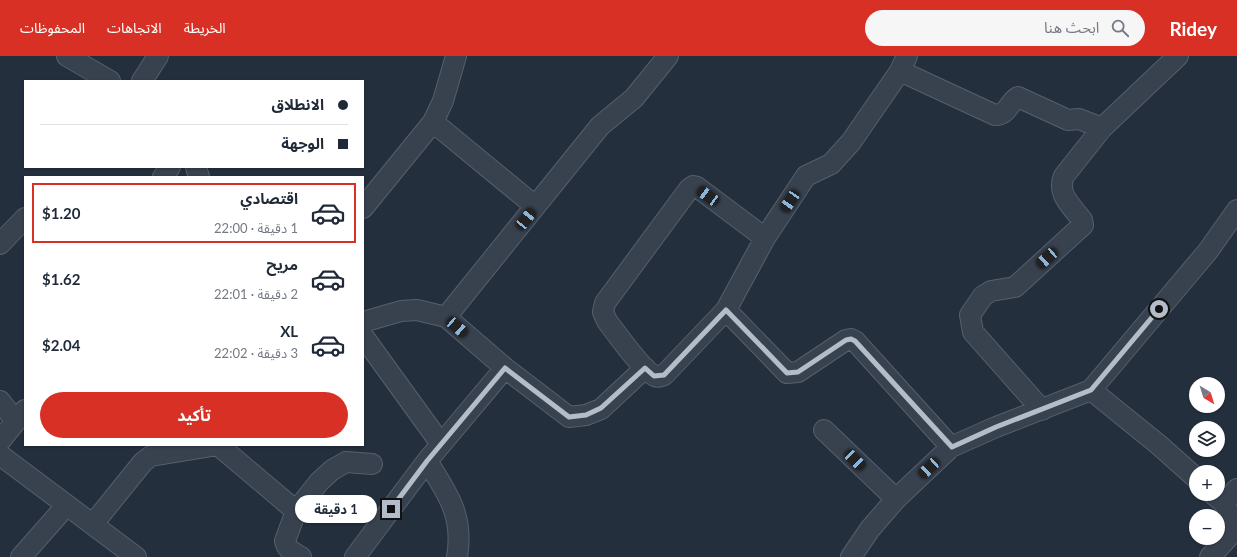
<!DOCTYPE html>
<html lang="ar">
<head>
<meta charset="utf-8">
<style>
  body { margin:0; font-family:Lato,"Noto Sans Arabic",sans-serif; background:#f6f6f7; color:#1f2937; direction:rtl; height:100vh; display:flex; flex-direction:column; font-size:15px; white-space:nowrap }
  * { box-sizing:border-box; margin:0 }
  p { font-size:13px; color:#747a83 }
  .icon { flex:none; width:22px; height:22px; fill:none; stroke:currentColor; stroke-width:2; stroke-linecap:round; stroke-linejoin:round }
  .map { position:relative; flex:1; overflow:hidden; direction:ltr }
  .drawer { position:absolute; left:24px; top:120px; width:340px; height:270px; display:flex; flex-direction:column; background:#fff; border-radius:0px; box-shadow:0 1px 3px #0004; direction:rtl }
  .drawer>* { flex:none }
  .hud { position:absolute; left:24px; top:24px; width:340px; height:88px; border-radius:0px; box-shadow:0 1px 3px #0004; direction:rtl; display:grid; align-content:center; height:88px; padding:0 16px; background:#fff }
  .needle { width:26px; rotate:142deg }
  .buttons { position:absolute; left:1189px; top:321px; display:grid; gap:8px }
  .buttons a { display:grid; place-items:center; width:36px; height:36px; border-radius:50%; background:#fff; box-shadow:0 1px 3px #0004; font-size:20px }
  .end { position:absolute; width:18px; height:18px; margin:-9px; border:5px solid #b4bcc9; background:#111; box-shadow:0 0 0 2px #111 }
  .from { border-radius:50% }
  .bubble { position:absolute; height:28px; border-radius:14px; background:#fff; box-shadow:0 1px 3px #0004; font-size:13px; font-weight:700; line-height:28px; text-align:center; direction:rtl }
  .car { position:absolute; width:12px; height:24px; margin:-12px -6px; border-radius:5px; box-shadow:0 0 3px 1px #0007; background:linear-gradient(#222 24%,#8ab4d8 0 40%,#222 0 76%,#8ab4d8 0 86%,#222 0) }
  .hud b { display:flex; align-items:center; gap:14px; height:38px; font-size:15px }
  .hud b+b { border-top:1px solid #e0e1e3 }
  .hud i { width:10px; height:10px; background:#1f2937 }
  ul { padding:7px 0 0; list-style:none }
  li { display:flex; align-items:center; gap:12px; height:60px; margin:0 8px 6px; padding:0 8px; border:2px solid transparent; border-radius:0px }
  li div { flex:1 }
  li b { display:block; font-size:15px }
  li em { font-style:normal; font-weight:700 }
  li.active { border-color:#d93025 }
  li>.icon { width:36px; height:36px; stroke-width:1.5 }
  .cta { display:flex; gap:8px; margin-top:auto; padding:8px 16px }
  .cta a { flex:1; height:46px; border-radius:24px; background:#d93025; color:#fff; font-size:16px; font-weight:700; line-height:46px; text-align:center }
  header { display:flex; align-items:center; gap:24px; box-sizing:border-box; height:56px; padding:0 20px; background:#d93025; color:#fff }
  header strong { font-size:19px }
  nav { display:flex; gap:22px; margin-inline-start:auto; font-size:14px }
  .search { width:280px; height:36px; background:#f6f6f7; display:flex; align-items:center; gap:10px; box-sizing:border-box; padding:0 14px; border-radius:22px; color:#747a83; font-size:15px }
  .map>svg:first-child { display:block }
</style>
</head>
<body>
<header>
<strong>Ridey</strong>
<div class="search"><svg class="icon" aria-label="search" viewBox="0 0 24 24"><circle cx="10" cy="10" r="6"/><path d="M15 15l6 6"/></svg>ابحث هنا</div>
<nav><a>الخريطة</a><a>الاتجاهات</a><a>المحفوظات</a></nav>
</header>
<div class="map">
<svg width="1237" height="501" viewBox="0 0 1237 501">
  <rect width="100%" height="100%" fill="#242f3e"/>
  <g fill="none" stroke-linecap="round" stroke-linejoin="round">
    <defs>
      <path id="street" d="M 67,0 L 110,25
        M 900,15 L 995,59 C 1008,59 1008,47 1018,41 L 1068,64 L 1079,63 L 1102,72
        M 142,25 L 158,0
        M 433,66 L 535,150
        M 196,111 L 199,121
        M 163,121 L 170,111
        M 363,152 L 433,66 L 443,45 L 456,0
        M 765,182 L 697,131 L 693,130 L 689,133 L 605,247 L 603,256 L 607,265 C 616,277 643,315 655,320 C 658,322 661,320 664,319 L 726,254 L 765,182 L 806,120 L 831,108 L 851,86 L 900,15 L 907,0
        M 0,188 L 25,162
        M 726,254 L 787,317 L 798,316 L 846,284 L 851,283 L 855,285 L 951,391
        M 446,261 L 600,70 L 634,42 L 668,0
        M 363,266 L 401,255 L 417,254 L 446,261 L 505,312 L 569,361 L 586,359 L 601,353 L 645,312
        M 363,280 L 441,388
        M 1091,334 L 1159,389 L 1196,422
        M 0,345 L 15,364
        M 1042,354 L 973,276 L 970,259 L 983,240 L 991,235 L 1015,231 L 1083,169 L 1082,164 C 1072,150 1056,138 1064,120 L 1102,72 L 1178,0
        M 824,374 L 896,443
        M 0,385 L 25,354
        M 0,399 L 136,501
        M 427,405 C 448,438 464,460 457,501
        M 1213,438 L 1224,447 L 1237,474
        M 1224,447 L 1237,433
        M 93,468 L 143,406 L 151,400 L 218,389 L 296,455
        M 21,501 L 66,450
        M 301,501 C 294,497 287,494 285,485 L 296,455 L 319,426 L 332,414 L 346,406 L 372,408
        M 355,501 L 427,405 L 505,312
        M 851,501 L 870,473 L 896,443 L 951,391 L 996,371 L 1091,334 L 1208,195 L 1237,154
        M 1210,501 L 1236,473"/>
    </defs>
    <!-- street casing -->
    <use href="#street" stroke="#565f6c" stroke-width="22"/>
    <!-- street -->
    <use href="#street" stroke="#38414e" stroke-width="20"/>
  </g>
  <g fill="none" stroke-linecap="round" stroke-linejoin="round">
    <!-- route -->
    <path stroke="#b4bcc9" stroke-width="5" d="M 391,453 L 427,405 L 505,312 L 569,361 L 586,359 L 601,352 L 645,312 L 654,320 L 664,319 L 726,254 L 787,317 L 798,316 L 846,284 L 851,283 L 855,285 L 952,391 L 996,371 L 1091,334 L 1159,253"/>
  </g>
</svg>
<div class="buttons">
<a><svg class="needle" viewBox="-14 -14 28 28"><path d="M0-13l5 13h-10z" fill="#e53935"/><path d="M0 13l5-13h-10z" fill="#747a83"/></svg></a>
<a><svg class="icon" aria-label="layers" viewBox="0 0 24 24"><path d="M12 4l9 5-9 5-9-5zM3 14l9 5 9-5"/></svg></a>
<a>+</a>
<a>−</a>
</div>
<i class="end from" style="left:1159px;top:253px"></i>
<i class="end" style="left:391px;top:453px"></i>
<div class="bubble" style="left:295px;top:439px;width:82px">1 دقيقة</div>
<i class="car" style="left:708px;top:140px;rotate:306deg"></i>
<i class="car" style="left:790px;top:145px;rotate:214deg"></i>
<i class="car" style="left:526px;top:163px;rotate:39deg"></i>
<i class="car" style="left:1047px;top:202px;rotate:228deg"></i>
<i class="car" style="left:457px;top:271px;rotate:131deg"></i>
<i class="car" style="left:855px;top:404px;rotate:134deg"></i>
<i class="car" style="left:929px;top:412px;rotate:227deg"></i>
<div class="hud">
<b><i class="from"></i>الانطلاق</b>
<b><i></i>الوجهة</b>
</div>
<section class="drawer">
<ul>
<li class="active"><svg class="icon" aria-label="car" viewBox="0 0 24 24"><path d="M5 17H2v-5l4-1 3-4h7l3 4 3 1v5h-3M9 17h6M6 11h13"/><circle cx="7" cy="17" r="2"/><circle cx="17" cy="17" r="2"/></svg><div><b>اقتصادي</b><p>1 دقيقة · 22:00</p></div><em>$1.20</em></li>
<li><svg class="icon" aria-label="car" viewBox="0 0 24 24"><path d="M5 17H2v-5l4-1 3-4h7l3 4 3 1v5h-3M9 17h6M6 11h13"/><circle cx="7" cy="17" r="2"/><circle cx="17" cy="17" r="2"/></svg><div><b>مريح</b><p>2 دقيقة · 22:01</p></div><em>$1.62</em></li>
<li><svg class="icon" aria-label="car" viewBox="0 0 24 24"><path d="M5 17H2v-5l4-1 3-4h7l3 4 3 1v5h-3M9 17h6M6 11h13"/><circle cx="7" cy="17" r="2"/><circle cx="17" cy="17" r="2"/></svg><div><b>XL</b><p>3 دقيقة · 22:02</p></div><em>$2.04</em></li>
</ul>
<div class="cta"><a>تأكيد</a></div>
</section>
</div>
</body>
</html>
